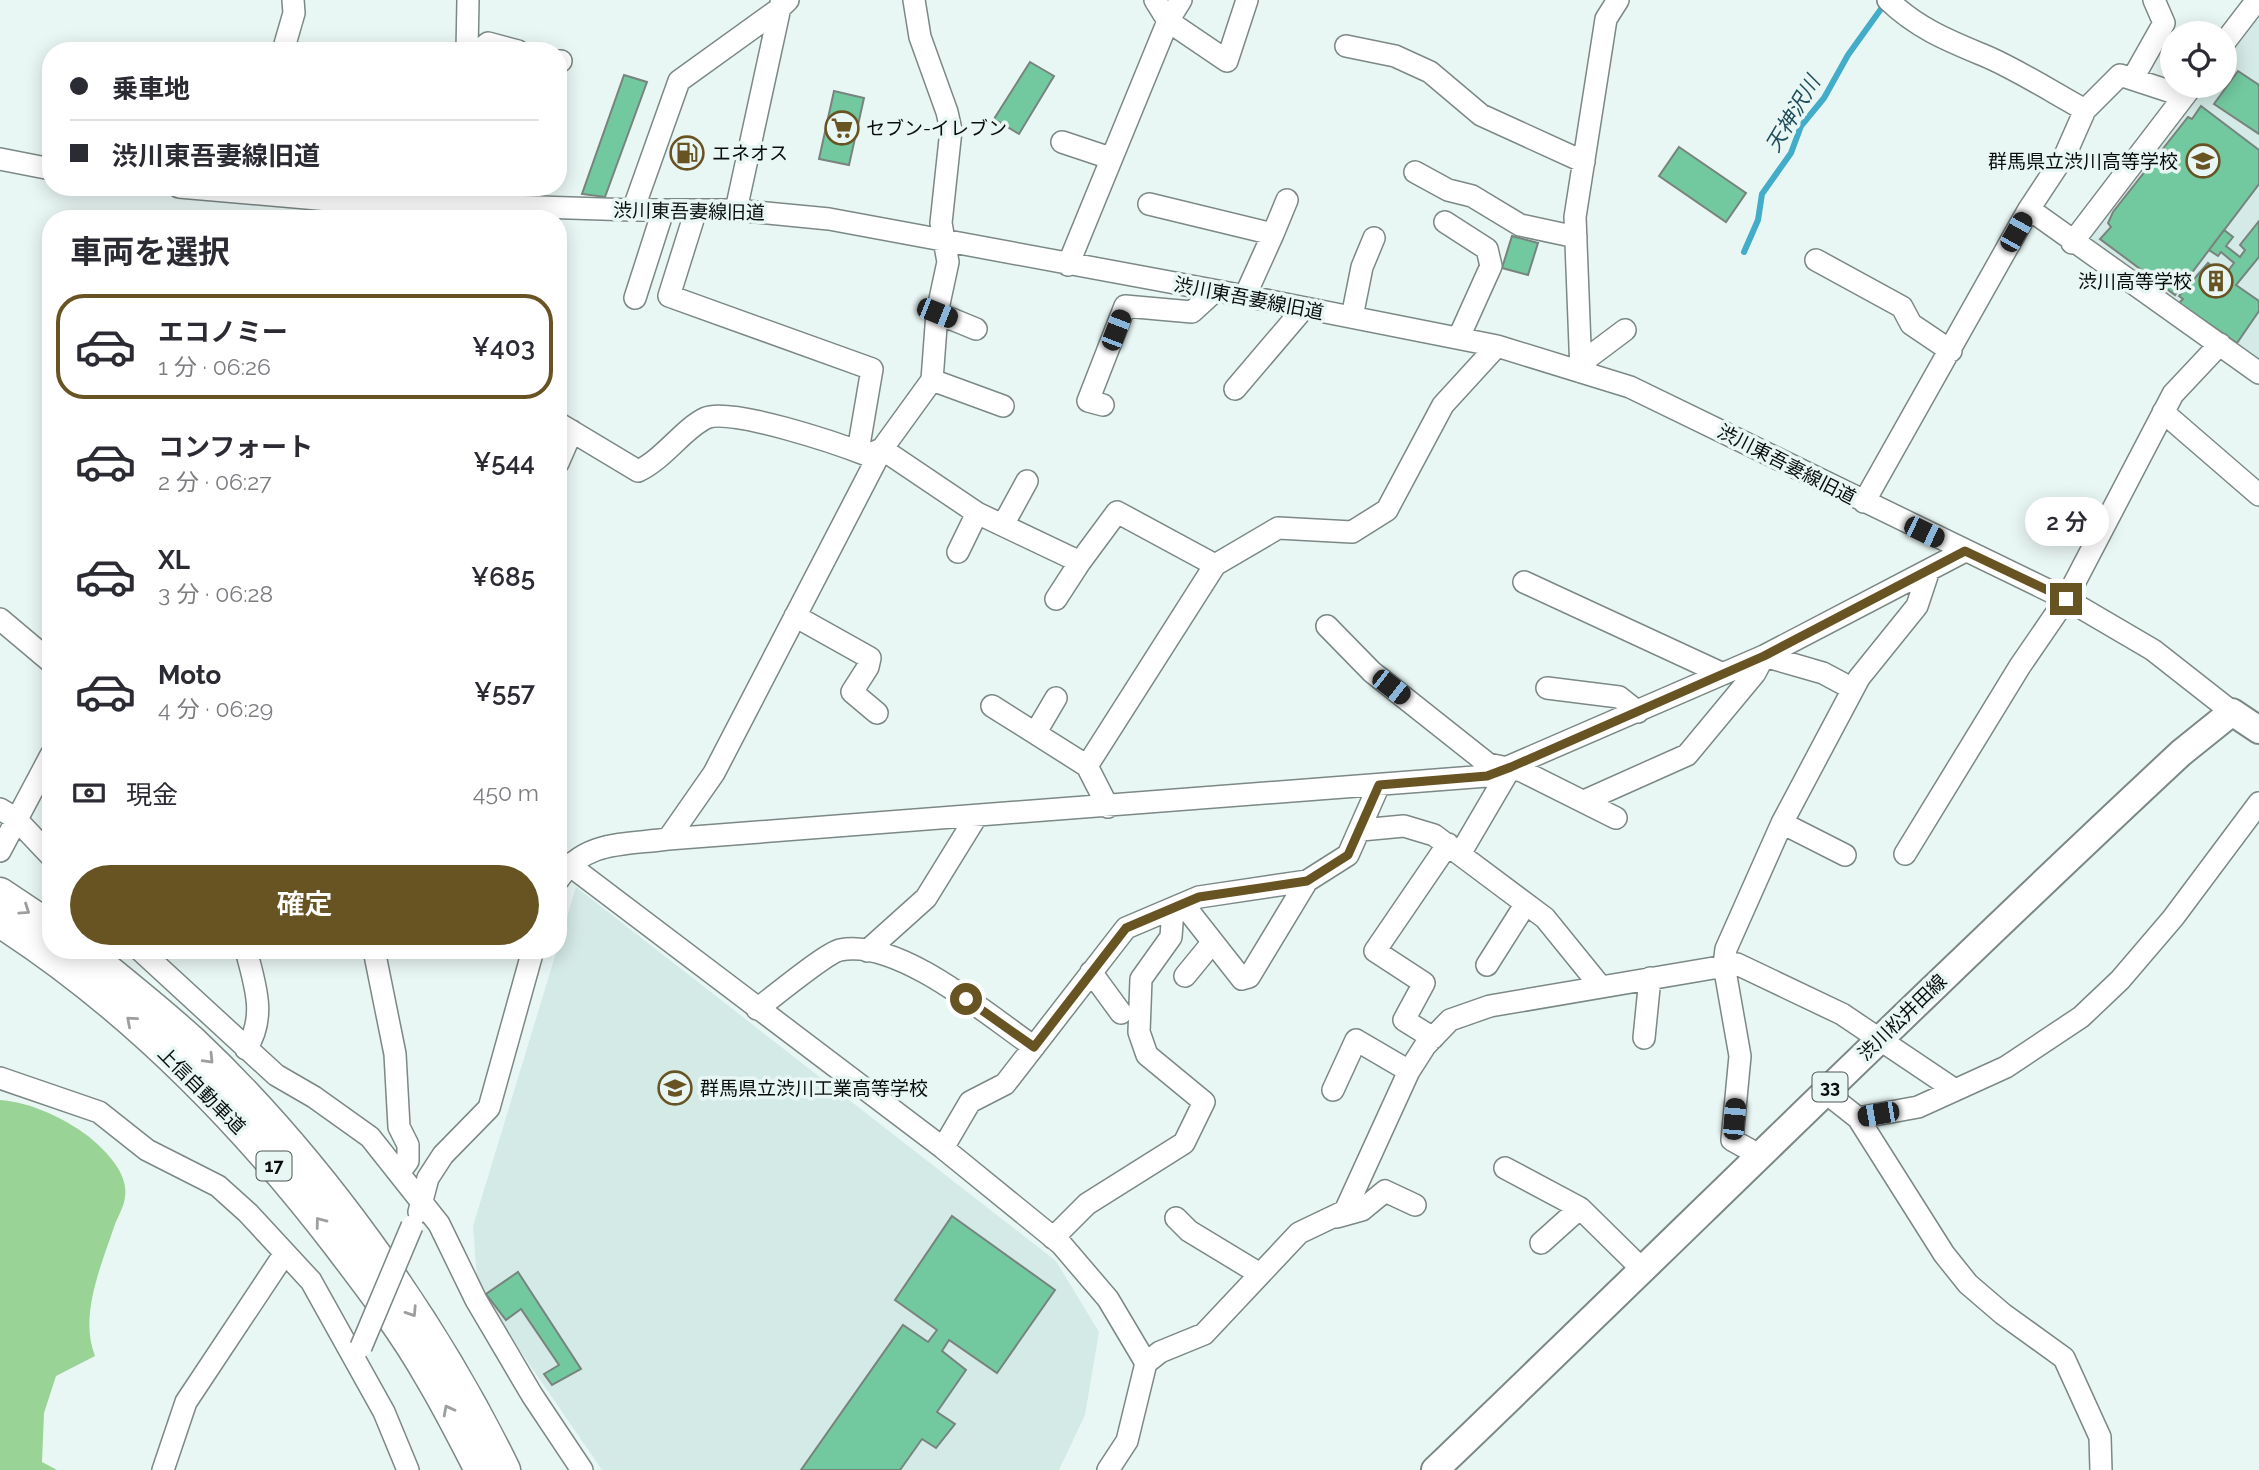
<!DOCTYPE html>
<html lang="ja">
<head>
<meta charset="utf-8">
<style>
  body { margin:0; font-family:Raleway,"Noto Sans JP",sans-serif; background:#f2f2f3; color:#2b2b33; height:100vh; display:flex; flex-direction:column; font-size:26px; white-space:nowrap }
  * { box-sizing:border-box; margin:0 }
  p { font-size:23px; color:#7c7c81 }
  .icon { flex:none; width:38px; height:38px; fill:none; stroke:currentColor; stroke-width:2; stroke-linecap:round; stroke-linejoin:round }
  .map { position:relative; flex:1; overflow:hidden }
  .drawer { position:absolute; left:42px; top:210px; width:525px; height:749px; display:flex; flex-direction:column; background:#fff; border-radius:28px; box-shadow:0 4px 18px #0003 }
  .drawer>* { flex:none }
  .banner { position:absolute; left:42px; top:42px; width:525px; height:154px; border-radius:28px; box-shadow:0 4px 18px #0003; display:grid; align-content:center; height:154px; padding:0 28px; background:#fff }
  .fabs { position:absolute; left:2160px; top:21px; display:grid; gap:14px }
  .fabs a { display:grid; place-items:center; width:77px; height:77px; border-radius:50%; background:#fff; box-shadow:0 4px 18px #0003; font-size:35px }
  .end { position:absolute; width:32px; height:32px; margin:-16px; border:9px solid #685322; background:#fff; box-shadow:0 0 0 4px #fff }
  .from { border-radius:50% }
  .bubble { position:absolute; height:49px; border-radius:24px; background:#fff; box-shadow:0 4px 18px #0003; font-size:23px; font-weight:600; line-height:49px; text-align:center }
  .car { position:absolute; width:21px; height:42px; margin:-21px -10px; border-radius:9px; box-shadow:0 0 5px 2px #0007; background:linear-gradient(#222 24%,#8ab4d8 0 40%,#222 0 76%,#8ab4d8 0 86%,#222 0) }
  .banner b { display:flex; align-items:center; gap:24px; height:66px; font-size:26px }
  .banner b+b { border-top:2px solid #e1e1e2 }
  .banner i { width:18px; height:18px; background:#2b2b33 }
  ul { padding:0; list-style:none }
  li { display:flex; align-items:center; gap:21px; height:105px; margin:0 14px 10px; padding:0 14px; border:4px solid transparent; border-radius:28px }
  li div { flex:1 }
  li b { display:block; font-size:26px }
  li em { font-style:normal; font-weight:600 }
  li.current { border-color:#685322 }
  li>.icon { width:63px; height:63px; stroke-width:1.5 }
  h2 { padding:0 28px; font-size:32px; line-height:84px }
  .pay { display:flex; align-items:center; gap:18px; height:77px; padding:0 28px; font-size:26px }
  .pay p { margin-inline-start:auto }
  .primary-button { display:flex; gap:14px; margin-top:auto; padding:14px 28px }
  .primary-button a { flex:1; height:80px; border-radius:42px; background:#685322; color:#fff; font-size:28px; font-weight:600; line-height:80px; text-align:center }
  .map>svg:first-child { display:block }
</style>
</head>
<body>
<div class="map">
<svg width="2259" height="1470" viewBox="0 0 2259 1470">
  <rect width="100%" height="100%" fill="#e9f7f4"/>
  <!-- built -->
  <path fill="#d4eae6" d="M 2259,13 L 2259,364 L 2089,237 L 2204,86 L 2224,86 L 2224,59 Z
    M 576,887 L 1056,1261 L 1099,1332 L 1085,1415 L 1059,1470 L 602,1470 L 494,1313 L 477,1280 L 473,1226 Z"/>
  <!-- forest -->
  <path fill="#99d395" d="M 0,1100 C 30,1102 64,1118 88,1136 C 105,1150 129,1173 125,1197 C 124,1207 117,1218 114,1227 C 101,1266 79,1316 95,1356 L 56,1376 L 44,1413 L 42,1462 L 57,1470 L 0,1470 Z"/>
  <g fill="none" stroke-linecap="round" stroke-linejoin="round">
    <!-- stream -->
    <path stroke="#42acc9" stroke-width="6" d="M 1744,252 L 1758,220 L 1762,194 L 1791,153 L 1801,126 L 1824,98 L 1848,55 L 1886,2"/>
  </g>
  <!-- building -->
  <path fill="#72c9a0" stroke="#78837d" stroke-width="2" d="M 1030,62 L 1054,76 L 1019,134 L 994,119 Z
    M 2238,71 L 2259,85 L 2259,134 L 2214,104 Z
    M 624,75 L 647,82 L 605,197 L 582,194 Z
    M 834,91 L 864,98 L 849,165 L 819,159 Z
    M 2201,106 L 2259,150 L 2259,184 L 2175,295 L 2100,239 L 2111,227 L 2108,223 L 2113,212 L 2188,117 L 2192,119 Z
    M 1679,147 L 1746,193 L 1726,222 L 1659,176 Z
    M 2259,221 L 2259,257 L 2236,285 L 2259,301 L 2259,311 L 2237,343 L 2179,303 L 2183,299 L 2179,296 L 2208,263 L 2224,276 L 2234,263 L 2221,252 L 2218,256 L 2209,250 L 2224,230 L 2233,237 L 2226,246 L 2240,257 L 2245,250 L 2240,245 Z
    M 1512,236 L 1538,243 L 1528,275 L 1502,268 Z
    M 952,1216 L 1055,1290 L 997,1373 L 949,1340 L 942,1351 L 966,1370 L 937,1412 L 955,1424 L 936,1448 L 922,1439 L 900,1470 L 801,1470 L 903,1325 L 928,1342 L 937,1330 L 895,1300 Z
    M 518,1272 L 581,1369 L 552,1385 L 544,1374 L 559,1365 L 521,1309 L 506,1320 L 486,1294 Z"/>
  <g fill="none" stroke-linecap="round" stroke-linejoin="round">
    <defs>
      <path id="minor" d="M 1155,0 L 1168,21 L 1227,61 L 1247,0
        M 2224,43 L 2257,0
        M 1346,46 L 1395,56 L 1430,72 L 1481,115 L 1584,162
        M 283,51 L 294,13 L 293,0
        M 467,51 L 468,0
        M 479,51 L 488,43 L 518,51
        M 558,61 L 561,61
        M 2133,78 L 2164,23 L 2154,0
        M 2085,110 L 2120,75 L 2184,96
        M 1062,142 L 1110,158
        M 0,159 L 51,169
        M 1415,172 L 1448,190 L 1472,196 L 1520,225 L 1576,237
        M 179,187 L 329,200 L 633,210 L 736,210 L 829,219 L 1245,296 L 1497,346 L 1630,387 L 2066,599 L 2153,650 L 2232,712
        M 1149,204 L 1273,234 L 1287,200
        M 2029,209 L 2259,373
        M 633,210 L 679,81 L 779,9 L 788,0
        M 696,210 L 669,296 L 872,369 L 858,451
        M 736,210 L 781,3
        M 1445,222 L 1487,249 L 1491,266 L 1459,337
        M 2072,243 L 2192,86
        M 1816,260 L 1902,307 L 1911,324 L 1951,351
        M 1068,265 L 1168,21 L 1181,0
        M 1245,296 L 1273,234
        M 635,298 L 663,211
        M 937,313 L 976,329
        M 1352,317 L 1362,267 L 1374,238
        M 1581,372 L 1575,217 L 1606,19 L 1618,0
        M 1581,372 L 1589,357 L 1625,330
        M 932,380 L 1003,406
        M 1235,389 L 1304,308
        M 1103,405 L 1088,401 L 1125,306 L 1192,312 L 1215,291
        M 2163,412 L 2259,495
        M 558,423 L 638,471 C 664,459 684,428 706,418 C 730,407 839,444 867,455 L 882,449 L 977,513 L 1080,562 L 1117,512 L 1215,565
        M 558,463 L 572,431
        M 1864,502 L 2029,209 L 2066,153 L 2085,110 C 2054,93 2023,73 1990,58 C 1952,42 1919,30 1888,0
        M 1003,525 L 1027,481
        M 958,552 L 977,513
        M 1524,582 L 1723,674
        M 1056,599 L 1080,562
        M 795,616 L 870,658 L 868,667 L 852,692 L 877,713
        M 0,619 L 51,662
        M 1327,626 L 1372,672 L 1488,764 L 1522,771 L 1616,818
        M 1547,688 L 1619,697 L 1638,712
        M 992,706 L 1087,766 L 1108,807
        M 1036,732 L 1056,698
        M 1087,766 L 1215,565 L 1278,528 L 1352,532 L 1387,510 L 1443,405 L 1497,346
        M 1584,801 L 1687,755 L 1755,673 L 1764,656 L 1823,673 L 1853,689
        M 0,809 L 15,818 L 51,856
        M 1782,823 L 1845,855
        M 1361,830 L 1404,826 L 1434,835 L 1545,918 L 1601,987
        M 668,839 L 714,773 L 882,449 L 932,380 L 937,313 L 948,262 L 941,223 L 951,130 L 947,112 L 920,37 L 914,0
        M 0,851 L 51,755
        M 1460,854 L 1511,767
        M 1905,854 L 2020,666 L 2066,599 L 2173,394 L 2220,344
        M 568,864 L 943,1148 L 1061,1244 L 1108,1299 L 1146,1363 L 1127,1441 L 1108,1470
        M 558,880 C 584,840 625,845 668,839 L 1487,776 L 1764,656 L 1965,551
        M 1183,904 L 1242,979 L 1249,977 L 1307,881
        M 140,950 L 276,1075 L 314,1097 L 370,1137 L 439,1224 L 476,1300 L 532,1395 L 582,1470
        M 246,950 C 255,985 267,1017 246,1049
        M 374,950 L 395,1054 L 399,1127 L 408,1145 L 408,1161 L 399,1173
        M 867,951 L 926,898 L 976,817
        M 1487,965 L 1525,905
        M 1091,972 L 1121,1013
        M 1185,976 L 1212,943
        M 757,1009 C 772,998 826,953 840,950 C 898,938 988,1015 1034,1047
        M 1433,1038 L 1404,1020 L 1424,983 L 1375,951 L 1448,844
        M 1644,1038 L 1650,978
        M 0,1078 L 99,1112 L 147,1150 L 218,1186 L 248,1213 L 311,1281 L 384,1412 L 408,1470
        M 1333,1090 L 1356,1040 L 1409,1071
        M 1825,1092 L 1858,1118 L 1944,1254 L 1968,1284 L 2003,1314 L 2064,1358 L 2100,1437 L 2101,1470
        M 1858,1118 L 1918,1107 L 2006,1067 L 2081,1017 L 2120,980 L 2173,918 L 2259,803
        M 943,1148 L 970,1102 L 1005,1084 L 1126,928 L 1199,897 L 1307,881 L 1348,855 L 1379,785
        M 1759,1155 L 1732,1140 L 1740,1056 L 1724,965 L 1726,949 L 1782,823 L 1859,678 L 1917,606 L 1928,573
        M 1505,1168 L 1580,1208 L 1541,1243
        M 1580,1208 L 1644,1271
        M 419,1212 L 428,1178 L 443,1155 L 489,1108 L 533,950
        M 1337,1217 L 1362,1210 L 1385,1191 L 1415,1205
        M 1176,1218 L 1189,1231 L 1260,1274
        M 1053,1238 L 1087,1204 L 1184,1143 L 1204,1102 L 1147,1055 L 1139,1032 L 1141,979 L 1171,937 L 1173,909
        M 1146,1363 L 1160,1352 L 1204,1334 L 1299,1233 L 1345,1211 L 1409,1071 L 1425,1046 L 1450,1020 L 1490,1006 L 1737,964 L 1842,1014 L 1955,1090
        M 163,1470 L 186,1402 L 285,1253"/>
      <path id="major" d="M 1435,1470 C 1684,1231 1929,988 2181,753 L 2232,712 L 2259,730"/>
      <path id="highway" d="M 0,893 L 51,927
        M 0,922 C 132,1007 244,1122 339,1246 C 371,1288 404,1331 430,1377 C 448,1407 464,1439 480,1470
        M 83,950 C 120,980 158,1010 193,1042 C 316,1158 431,1318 505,1470"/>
    </defs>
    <!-- minor casing -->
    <use href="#minor" stroke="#7b8885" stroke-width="24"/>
    <!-- major casing -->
    <use href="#major" stroke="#7b8885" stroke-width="30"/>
    <!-- highway casing -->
    <use href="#highway" stroke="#7b8885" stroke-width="33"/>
    <!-- minor -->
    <use href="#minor" stroke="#fff" stroke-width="21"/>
    <!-- major -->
    <use href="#major" stroke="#fff" stroke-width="26"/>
    <!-- highway -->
    <use href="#highway" stroke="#fff" stroke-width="30"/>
    <defs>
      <path id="minor-bridge" d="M 361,1347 L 412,1226"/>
    </defs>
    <!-- minor-bridge casing -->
    <use href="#minor-bridge" stroke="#7b8885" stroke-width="24" stroke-linecap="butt"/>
    <!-- minor-bridge -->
    <use href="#minor-bridge" stroke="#fff" stroke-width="21"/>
  </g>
  <!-- one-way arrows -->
  <defs><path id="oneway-chevron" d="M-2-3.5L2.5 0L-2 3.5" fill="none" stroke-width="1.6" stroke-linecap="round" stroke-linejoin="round" transform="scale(1.75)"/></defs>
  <g stroke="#9d9f9e">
    <use href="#oneway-chevron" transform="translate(25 910) rotate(34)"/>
    <use href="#oneway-chevron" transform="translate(131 1021) rotate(-139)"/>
    <use href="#oneway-chevron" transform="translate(209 1059) rotate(46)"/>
    <use href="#oneway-chevron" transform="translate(320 1222) rotate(-127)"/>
    <use href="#oneway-chevron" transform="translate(412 1312) rotate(57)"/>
    <use href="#oneway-chevron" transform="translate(448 1410) rotate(-118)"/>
  </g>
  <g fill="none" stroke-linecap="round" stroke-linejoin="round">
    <!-- route -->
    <path stroke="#685322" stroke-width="9" d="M 966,999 L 1034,1047 L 1126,928 L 1199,897 L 1307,881 L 1348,855 L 1379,785 L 1487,776 L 1511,767 L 1764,656 L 1965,551 L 2066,599"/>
  </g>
  <!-- icons -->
  <defs>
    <symbol id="supermarket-ring" viewBox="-11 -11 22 22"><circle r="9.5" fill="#e9f7f4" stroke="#685322" stroke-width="1.5"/><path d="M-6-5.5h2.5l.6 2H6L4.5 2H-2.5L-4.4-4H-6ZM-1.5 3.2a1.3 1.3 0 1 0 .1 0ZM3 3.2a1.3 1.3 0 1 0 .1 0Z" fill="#685322"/></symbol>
    <symbol id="fuel-ring" viewBox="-11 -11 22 22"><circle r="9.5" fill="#e9f7f4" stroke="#685322" stroke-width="1.5"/><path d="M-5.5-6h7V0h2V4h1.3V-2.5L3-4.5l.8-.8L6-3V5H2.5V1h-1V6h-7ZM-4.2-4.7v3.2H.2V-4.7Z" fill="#685322"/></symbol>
    <symbol id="school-ring" viewBox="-11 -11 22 22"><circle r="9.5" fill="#e9f7f4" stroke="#685322" stroke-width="1.5"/><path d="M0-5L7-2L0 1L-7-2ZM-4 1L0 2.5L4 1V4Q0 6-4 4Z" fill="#685322"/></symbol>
    <symbol id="building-ring" viewBox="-11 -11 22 22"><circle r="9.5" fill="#e9f7f4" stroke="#685322" stroke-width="1.5"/><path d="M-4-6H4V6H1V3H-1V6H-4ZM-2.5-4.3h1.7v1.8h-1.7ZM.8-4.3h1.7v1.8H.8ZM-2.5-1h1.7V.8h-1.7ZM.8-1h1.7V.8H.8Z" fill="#685322"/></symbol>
  </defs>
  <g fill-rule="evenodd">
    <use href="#supermarket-ring" x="823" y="109" width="38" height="38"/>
    <use href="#fuel-ring" x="668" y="134" width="38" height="38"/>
    <use href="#school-ring" x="2184" y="142" width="38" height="38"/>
    <use href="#building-ring" x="2197" y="262" width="38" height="38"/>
    <use href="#school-ring" x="656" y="1069" width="38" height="38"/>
  </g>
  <g text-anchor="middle" stroke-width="7" stroke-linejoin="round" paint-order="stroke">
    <!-- shield labels -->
    <g fill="#e9f7f4" stroke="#4c5452" stroke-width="2">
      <rect x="1812.5" y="1072.5" width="35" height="29" rx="5"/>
      <rect x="256.5" y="1151.5" width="35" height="29" rx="5"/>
    </g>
    <g font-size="18" font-weight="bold" fill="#090e0d">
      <text x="1830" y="1093">33</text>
      <text x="274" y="1172">17</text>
    </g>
    <!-- poi labels -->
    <g font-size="19" fill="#090e0d" stroke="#e9f7f4" text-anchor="start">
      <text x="866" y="135">セブン-イレブン</text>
      <text x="712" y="160">エネオス</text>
      <text x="2178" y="168" text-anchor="end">群馬県立渋川高等学校</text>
      <text x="2192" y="288" text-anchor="end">渋川高等学校</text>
      <text x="700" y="1095">群馬県立渋川工業高等学校</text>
    </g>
    <!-- street labels -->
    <g font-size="19" fill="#090e0d" stroke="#e9f7f4">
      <text transform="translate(689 211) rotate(1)" y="7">渋川東吾妻線旧道</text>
      <text transform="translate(1249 298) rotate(11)" y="7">渋川東吾妻線旧道</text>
      <text transform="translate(1787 464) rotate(27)" y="7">渋川東吾妻線旧道</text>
      <text transform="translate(1902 1017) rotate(-44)" y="7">渋川松井田線</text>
      <text transform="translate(202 1090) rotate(45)" y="7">上信自動車道</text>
    </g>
    <!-- water labels -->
    <g font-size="21" font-style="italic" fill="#204d5a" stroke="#e9f7f4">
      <text transform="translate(1793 114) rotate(-59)" y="7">天神沢川</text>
    </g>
  </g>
</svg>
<div class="fabs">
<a><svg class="icon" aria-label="locate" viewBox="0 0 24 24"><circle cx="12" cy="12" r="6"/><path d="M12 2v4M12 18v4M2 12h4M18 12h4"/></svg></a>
</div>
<i class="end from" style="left:966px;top:999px"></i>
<i class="end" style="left:2066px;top:599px"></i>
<div class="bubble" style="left:2025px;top:497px;width:84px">2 分</div>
<i class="car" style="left:2016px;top:232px;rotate:29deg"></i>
<i class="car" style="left:937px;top:313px;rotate:112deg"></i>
<i class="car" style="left:1116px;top:330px;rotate:21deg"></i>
<i class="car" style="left:1924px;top:532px;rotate:116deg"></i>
<i class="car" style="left:1391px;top:687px;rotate:128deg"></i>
<i class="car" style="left:1878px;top:1114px;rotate:260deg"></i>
<i class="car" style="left:1734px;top:1119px;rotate:5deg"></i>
<div class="banner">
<b><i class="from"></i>乗車地</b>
<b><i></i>渋川東吾妻線旧道</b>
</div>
<section class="drawer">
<h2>車両を選択</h2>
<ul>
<li class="current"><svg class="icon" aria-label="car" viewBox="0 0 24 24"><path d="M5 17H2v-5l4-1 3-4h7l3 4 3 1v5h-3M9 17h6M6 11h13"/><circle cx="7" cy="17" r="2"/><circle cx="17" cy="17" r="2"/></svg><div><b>エコノミー</b><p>1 分 · 06:26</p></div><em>¥403</em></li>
<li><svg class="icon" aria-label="car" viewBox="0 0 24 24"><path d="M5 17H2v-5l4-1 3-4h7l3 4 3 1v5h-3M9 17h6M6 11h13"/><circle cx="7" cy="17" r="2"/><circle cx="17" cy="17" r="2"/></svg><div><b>コンフォート</b><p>2 分 · 06:27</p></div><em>¥544</em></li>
<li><svg class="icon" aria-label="car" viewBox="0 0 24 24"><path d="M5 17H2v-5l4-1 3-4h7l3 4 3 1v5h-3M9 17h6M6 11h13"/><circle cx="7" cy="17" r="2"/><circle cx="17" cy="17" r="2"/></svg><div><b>XL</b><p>3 分 · 06:28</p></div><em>¥685</em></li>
<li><svg class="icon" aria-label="car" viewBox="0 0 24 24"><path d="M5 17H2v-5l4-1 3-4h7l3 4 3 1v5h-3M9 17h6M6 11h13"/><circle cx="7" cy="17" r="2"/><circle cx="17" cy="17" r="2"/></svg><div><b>Moto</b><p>4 分 · 06:29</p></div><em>¥557</em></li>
</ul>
<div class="pay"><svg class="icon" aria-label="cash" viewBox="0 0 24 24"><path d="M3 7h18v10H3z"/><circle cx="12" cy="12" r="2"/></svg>現金<p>450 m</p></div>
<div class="primary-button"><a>確定</a></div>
</section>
</div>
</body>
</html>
